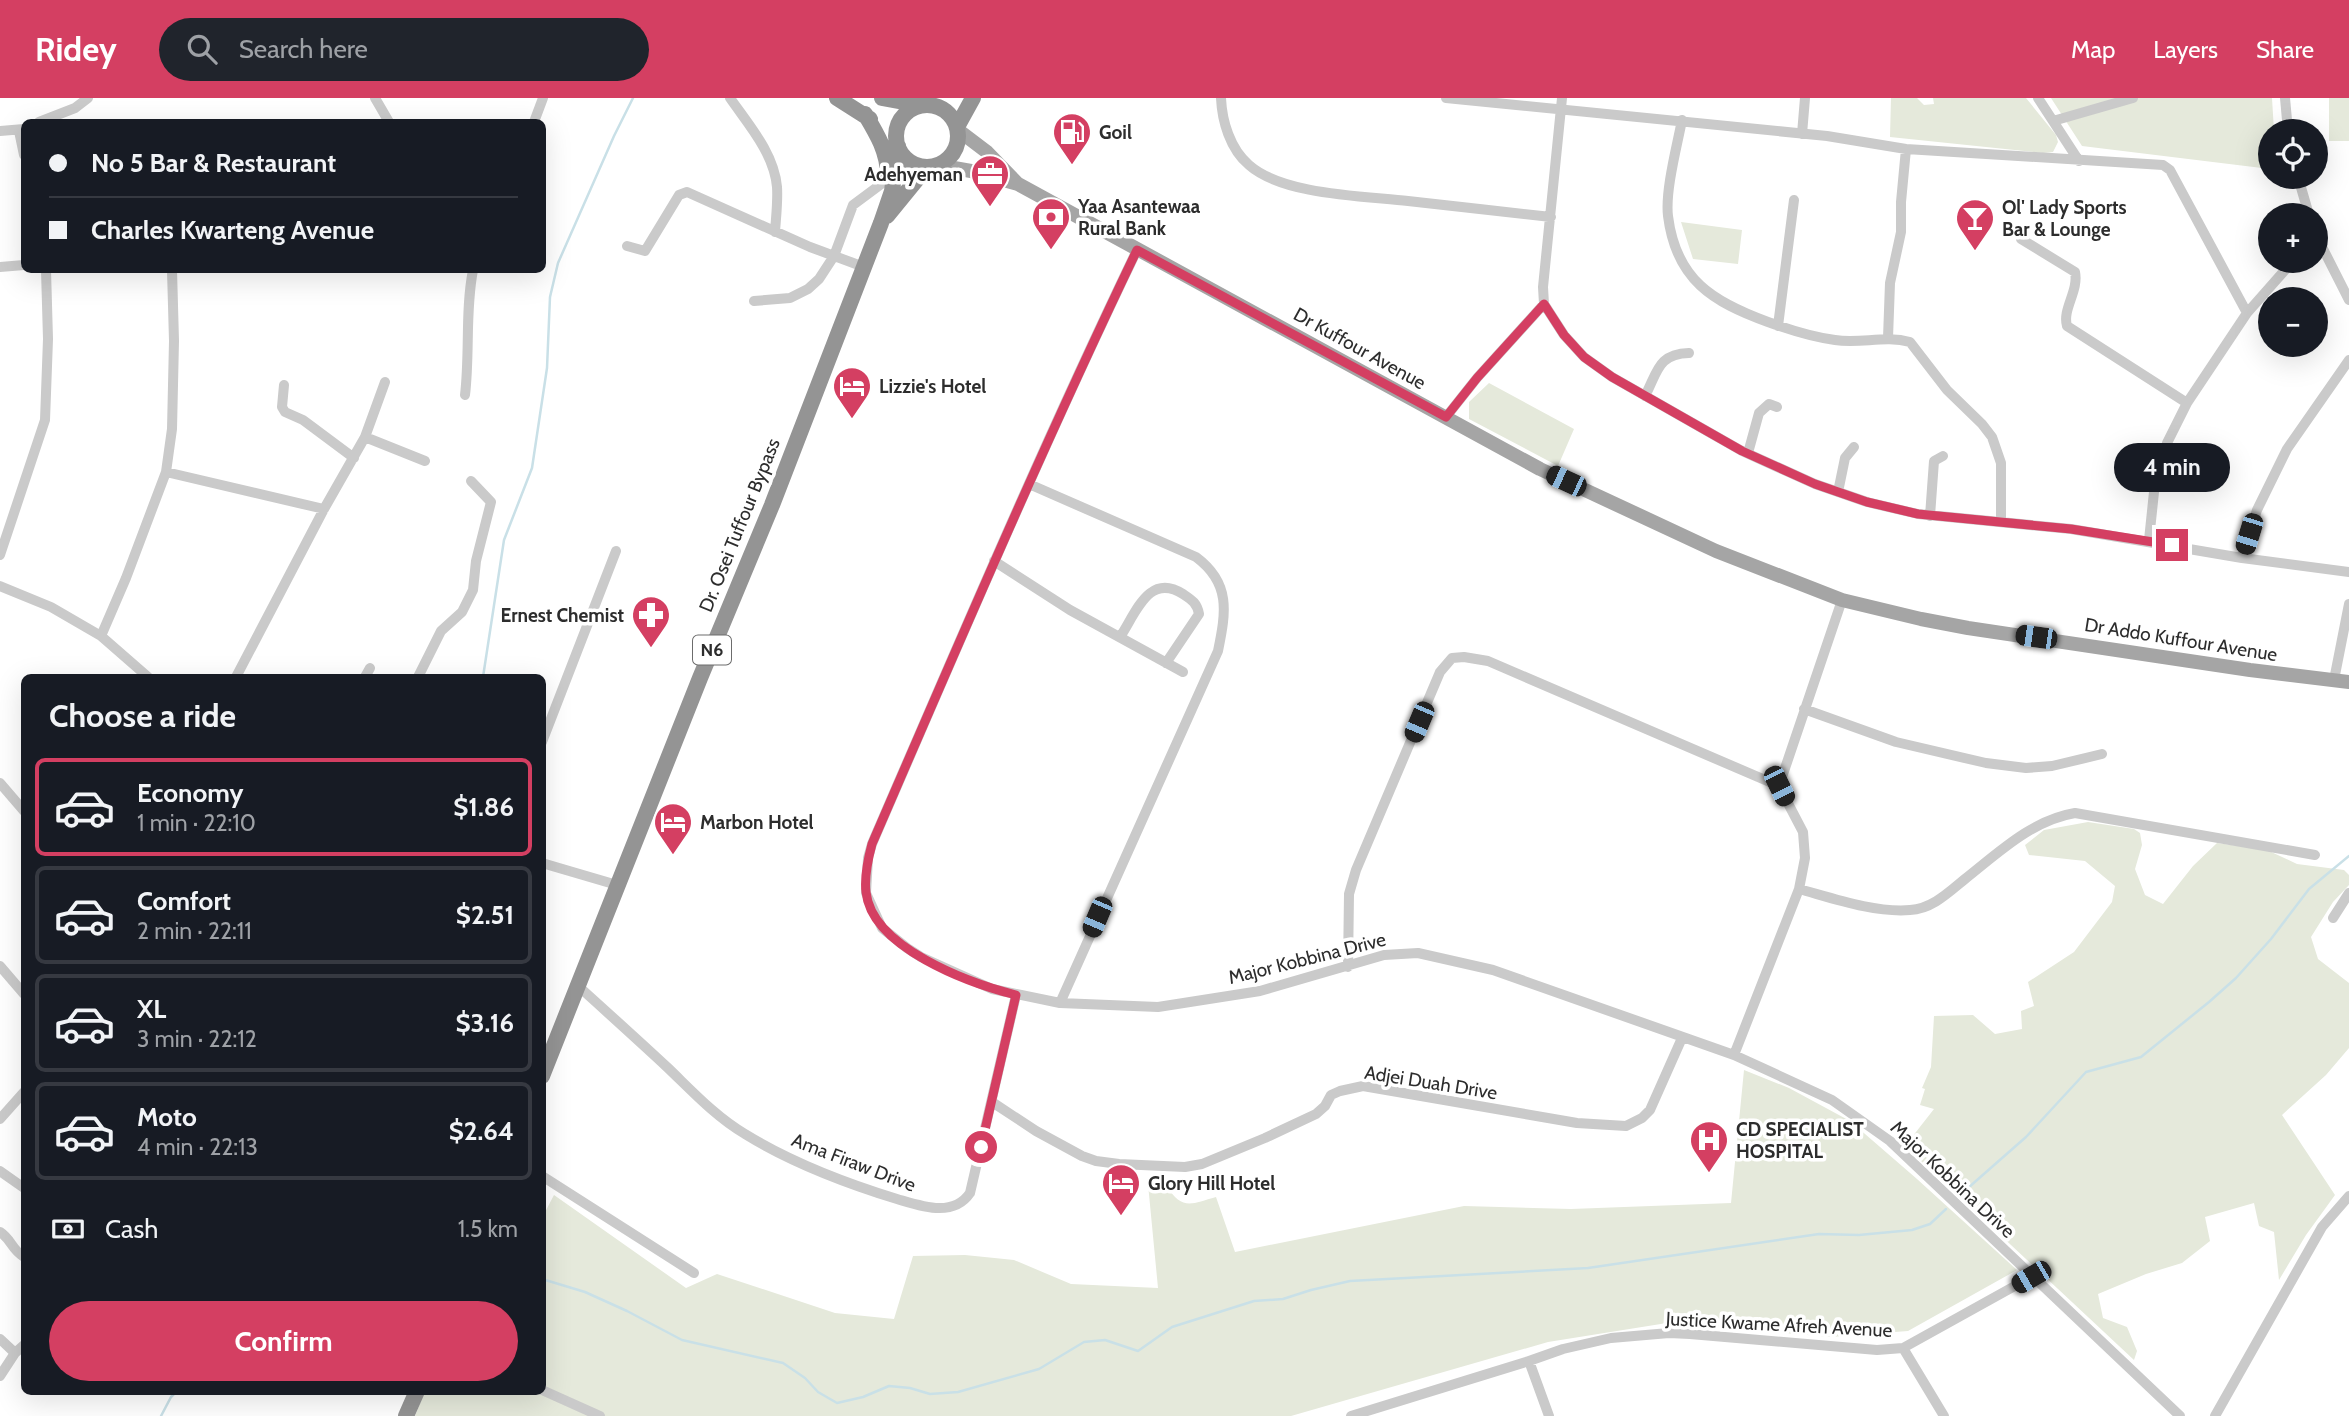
<!DOCTYPE html>
<html lang="en">
<head>
<meta charset="utf-8">
<style>
  body { margin:0; font-family:Cabin,sans-serif; background:#20242c; color:#f1f3f6; height:100vh; display:flex; flex-direction:column; font-size:26px; white-space:nowrap }
  * { box-sizing:border-box; margin:0 }
  p { font-size:23px; color:#9ea1a6 }
  .icon { flex:none; width:38px; height:38px; fill:none; stroke:currentColor; stroke-width:2; stroke-linecap:round; stroke-linejoin:round }
  .map { position:relative; flex:1; overflow:hidden }
  .drawer { position:absolute; left:21px; top:576px; width:525px; height:721px; display:flex; flex-direction:column; background:#171b24; border-radius:10px; box-shadow:0 7px 28px #0002 }
  .drawer>* { flex:none }
  .hud { position:absolute; left:21px; top:21px; width:525px; height:154px; border-radius:10px; box-shadow:0 7px 28px #0002; display:grid; align-content:center; height:154px; padding:0 28px; background:#171b24 }
  .controls { position:absolute; left:2258px; top:21px; display:grid; gap:14px }
  .controls a { display:grid; place-items:center; width:70px; height:70px; border-radius:50%; background:#171b24; box-shadow:0 7px 28px #0002; font-size:35px }
  .end { position:absolute; width:32px; height:32px; margin:-16px; border:9px solid #d43f62; background:#fff; box-shadow:0 0 0 4px #fff }
  .from { border-radius:50% }
  .bubble { position:absolute; height:49px; border-radius:24px; background:#171b24; box-shadow:0 7px 28px #0002; font-size:23px; font-weight:800; line-height:49px; text-align:center }
  .car { position:absolute; width:21px; height:42px; margin:-21px -10px; border-radius:9px; box-shadow:0 0 5px 2px #0007; background:linear-gradient(#222 24%,#8ab4d8 0 40%,#222 0 76%,#8ab4d8 0 86%,#222 0) }
  .hud b { display:flex; align-items:center; gap:24px; height:66px; font-size:26px }
  .hud b+b { border-top:2px solid #363941 }
  .hud i { width:18px; height:18px; background:#f1f3f6 }
  ul { padding:0; list-style:none }
  li { display:flex; align-items:center; gap:21px; height:98px; margin:0 14px 10px; padding:0 14px; border:4px solid #363941; border-radius:10px }
  li div { flex:1 }
  li b { display:block; font-size:26px }
  li em { font-style:normal; font-weight:800 }
  li.on { border-color:#d43f62 }
  li>.icon { width:63px; height:63px; stroke-width:1.5 }
  h2 { padding:0 28px; font-size:32px; line-height:84px }
  .pay { display:flex; align-items:center; gap:18px; height:77px; padding:0 28px; font-size:26px }
  .pay p { margin-inline-start:auto }
  .button { display:flex; gap:14px; margin-top:auto; padding:14px 28px }
  .button a { flex:1; height:80px; border-radius:42px; background:#d43f62; color:#fff; font-size:28px; font-weight:800; line-height:80px; text-align:center }
  header { display:flex; align-items:center; gap:42px; box-sizing:border-box; height:98px; padding:0 35px; background:#d43f62; color:#fff }
  header strong { font-size:33px }
  nav { display:flex; gap:38px; margin-inline-start:auto; font-size:24px }
  .search { width:490px; height:63px; background:#20242c; display:flex; align-items:center; gap:18px; box-sizing:border-box; padding:0 24px; border-radius:38px; color:#9ea1a6; font-size:26px }
  .map>svg:first-child { display:block }
</style>
</head>
<body>
<header>
<strong>Ridey</strong>
<div class="search"><svg class="icon" aria-label="search" viewBox="0 0 24 24"><circle cx="10" cy="10" r="6"/><path d="M15 15l6 6"/></svg>Search here</div>
<nav><a>Map</a><a>Layers</a><a>Share</a></nav>
</header>
<div class="map">
<svg width="2349" height="1318" viewBox="0 0 2349 1318">
  <rect width="100%" height="100%" fill="#fff"/>
  <!-- green -->
  <path fill="#e5e9db" d="M 1891,0 L 1917,0 L 1924,7 L 1934,6 L 1933,0 L 2026,0 L 2056,37 L 2058,44 L 2053,54 L 2043,55 L 1890,39 Z
    M 2051,0 L 2272,0 L 2274,33 L 2270,33 L 2270,71 L 2082,48 Z
    M 2329,0 L 2349,0 L 2349,43 L 2329,43 Z
    M 1681,124 L 1742,132 L 1738,166 L 1693,161 Z
    M 1489,285 L 1574,331 L 1558,368 L 1469,321 L 1469,304 Z
    M 2088,724 L 2134,731 L 2140,735 L 2142,747 L 2135,771 L 2145,797 L 2163,806 L 2193,768 L 2217,745 L 2267,752 L 2297,766 L 2344,772 L 2349,777 L 2349,787 L 2333,804 L 2311,839 L 2318,861 L 2349,885 L 2349,950 L 2326,977 L 2282,1017 L 2335,1097 L 2306,1137 L 2279,1182 L 2274,1134 L 2259,1128 L 2254,1105 L 2205,1119 L 2210,1143 L 2182,1165 L 2146,1176 L 2098,1196 L 2103,1220 L 2127,1229 L 2137,1253 L 2134,1262 L 1905,1048 L 1934,1011 L 1920,1007 L 1925,991 L 1922,990 L 1931,969 L 1934,918 L 1973,917 L 1995,936 L 2022,931 L 2021,913 L 2034,908 L 2028,884 L 2074,854 L 2112,804 L 2115,788 L 2085,763 L 2029,757 L 2025,747 L 2044,732 Z
    M 1744,972 L 1789,990 L 1850,1023 L 1917,1081 L 2017,1172 L 1908,1233 L 1831,1239 L 1667,1225 L 1548,1244 L 1291,1318 L 415,1318 L 425,1293 L 542,1293 L 543,1118 L 554,1097 L 686,1190 L 717,1176 L 835,1215 L 894,1221 L 913,1158 L 965,1157 L 1014,1162 L 1071,1186 L 1158,1190 L 1148,1086 L 1166,1087 C 1182,1113 1191,1106 1216,1099 L 1235,1154 L 1464,1108 L 1571,1111 L 1731,1105 Z"/>
  <g fill="none" stroke-linecap="round" stroke-linejoin="round">
    <!-- stream -->
    <path stroke="#c9e0e7" stroke-width="2.5" d="M 483,579 L 504,442 L 532,370 L 547,270 L 550,199 L 558,165 L 614,38 L 633,0
      M 1960,1097 L 2026,1039 L 2086,974 L 2141,959 L 2209,904 L 2236,880 L 2271,841 L 2309,791 L 2349,758
      M 542,1181 L 585,1194 L 627,1213 L 682,1242 L 783,1265 L 805,1280 L 818,1294 L 837,1305 L 863,1299 L 889,1288 L 910,1290 L 930,1296 L 958,1294 L 1039,1271 L 1084,1244 L 1105,1242 L 1138,1253 L 1172,1229 L 1254,1203 L 1283,1201 L 1311,1192 L 1350,1183 L 1588,1170 L 1819,1136 L 1859,1137 L 1912,1132 L 1930,1126 L 1946,1111
      M 161,1318 L 171,1299 L 177,1293"/>
    <!-- minor -->
    <path stroke="#cacaca" stroke-width="10" d="M 375,0 L 389,24
      M 730,0 C 748,26 774,55 777,89 C 778,103 776,119 775,134
      M 1221,0 C 1222,23 1230,51 1249,67 C 1283,97 1363,98 1408,103 C 1456,108 1503,114 1551,119
      M 1446,0 L 1827,38 L 1906,51 L 2163,67 L 2170,72 L 2247,215
      M 1562,0 L 1543,189 L 1544,206 L 1564,237 L 1584,259 L 1612,279 L 1742,353 L 1815,386 L 1867,404 L 1918,416 L 2071,431 L 2242,460 L 2349,474
      M 2038,0 L 2079,63
      M 2285,0 L 2288,33
      M 1682,22 C 1677,48 1665,93 1668,118 C 1676,182 1713,204 1768,224 C 1790,232 1812,239 1835,242 C 1861,246 1885,237 1910,244 L 1947,292 L 1982,326 L 1992,339 L 2001,365 L 2001,424
      M 2053,23 L 2133,0
      M 39,24 L 75,10 L 88,0
      M 534,24 L 543,0
      M 0,33 L 24,31
      M 19,33 L 24,57
      M 1802,36 L 1805,0
      M 2298,79 L 2309,117
      M 2315,135 L 2349,202
      M 2021,141 L 2075,174 C 2079,193 2062,211 2067,228 L 2187,305
      M 627,148 L 645,153 L 679,97 L 687,94 L 810,149 L 864,169
      M 1137,152 C 1043,347 958,547 872,746 L 868,760 L 866,795 L 882,830 L 907,850 L 921,859 L 992,891 L 1060,905 L 1158,909 L 1260,893 L 1384,857 L 1418,855 L 1493,872 L 1734,957 L 1832,1002 L 1890,1043 L 2180,1318
      M 0,169 L 24,167
      M 754,203 L 790,200 L 808,191 L 819,181 L 834,158 L 853,107 L 888,81
      M 1778,228 L 1794,102
      M 1888,240 L 1890,185 L 1901,134 L 1901,104 L 1906,51
      M 284,287 L 282,309 L 285,314 L 303,322 L 354,360
      M 465,297 C 470,255 465,213 473,172
      M 1645,298 C 1658,273 1658,256 1689,255
      M 1446,319 L 1477,280 L 1544,206
      M 365,339 L 425,363
      M 1748,355 L 1759,315 L 1769,306 L 1777,309
      M 166,374 L 324,411
      M 1029,386 L 1196,459 C 1231,485 1226,514 1218,553 L 1060,905
      M 1838,394 L 1845,360 L 1854,349
      M 1930,418 L 1934,363 L 1943,358
      M 2149,442 L 2154,394 L 2167,345 L 2187,305 L 2247,215 L 2293,163
      M 0,457 L 45,322 L 48,241 L 46,172
      M 2242,460 L 2257,412 L 2287,351 L 2349,262
      M 994,463 L 1070,512 L 1183,574
      M 0,488 L 51,509 L 101,538 L 148,579
      M 101,538 L 126,480 L 166,374 L 172,331 L 174,243 L 172,172
      M 1120,539 C 1136,515 1149,474 1183,496 C 1192,502 1197,505 1199,516 L 1166,565
      M 236,579 L 324,411 L 365,339 L 385,284
      M 365,579 L 370,570
      M 418,579 L 441,533 L 462,514 L 473,492 L 476,463 L 491,404 L 471,383
      M 2334,582 L 2349,506
      M 1804,611 L 1896,644 L 1986,665 L 2026,670 L 2052,668 L 2102,656
      M 542,644 L 616,453
      M 0,685 L 24,713
      M 542,765 L 617,787
      M 1799,791 C 1832,800 1875,815 1910,812 C 1932,811 1949,794 1965,781 C 1998,755 2032,722 2075,715 L 2315,757
      M 2333,820 L 2349,795
      M 0,868 L 24,896
      M 1348,869 L 1349,796 L 1356,772 L 1440,574 L 1452,560 L 1464,559 L 1488,563 L 1779,688
      M 577,887 C 608,915 638,942 668,970 C 692,993 716,1019 745,1036 C 792,1065 845,1085 897,1101 C 921,1108 953,1120 970,1095 L 1016,897
      M 1734,957 L 1799,791 L 1805,760 L 1803,734 L 1779,688 L 1842,502
      M 992,1004 L 1036,1033 L 1082,1058 L 1096,1063 L 1119,1066 L 1185,1069 L 1202,1066 L 1265,1040 L 1316,1016 L 1325,1008 L 1331,997 L 1340,993 L 1363,988 L 1577,1025 L 1626,1028 L 1642,1020 L 1650,1012 L 1682,940
      M 0,1021 L 24,994
      M 0,1073 L 24,1090
      M 542,1078 L 694,1175
      M 0,1134 C 12,1142 11,1151 24,1159
      M 0,1241 L 15,1255
      M 1903,1250 L 1944,1318
      M 1529,1263 L 1549,1318
      M 0,1278 L 15,1255 L 24,1247
      M 542,1292 L 600,1318
      M 1351,1318 L 1529,1263 L 1563,1251 L 1611,1240 L 1669,1235 L 1690,1236 L 1877,1252 L 1903,1250 L 2031,1179
      M 2215,1318 L 2322,1129 L 2349,1098"/>
    <!-- major -->
    <path stroke="#a5a5a5" stroke-width="14" d="M 958,32 L 987,54 L 1017,85
      M 937,67 L 971,73 L 1018,86 L 1540,371 L 1716,453 L 1842,502 L 1921,521 L 1968,530 L 2250,572 L 2349,584"/>
    <!-- highway -->
    <path stroke="#949494" stroke-width="16" d="M 837,0 L 870,21
      M 882,0 L 920,7
      M896 38a31 31 0 1 1 62 0a31 31 0 1 1-62 0Z
      M 865,16 C 877,36 888,54 888,78
      M 957,29 L 973,0
      M 887,118 L 927,69
      M 542,978 L 700,580 L 772,407 L 881,125 L 892,93 L 898,48
      M 406,1318 L 417,1293"/>
  </g>
  <g fill="none" stroke-linecap="round" stroke-linejoin="round">
    <!-- route -->
    <path stroke="#d43f62" stroke-width="9" d="M 981,1049 L 1016,897 C 969,885 872,850 866,794 C 864,778 868,761 872,746 C 958,547 1043,348 1137,152 L 1446,319 L 1477,280 L 1544,206 L 1564,237 L 1584,259 L 1612,279 L 1742,353 L 1815,386 L 1867,404 L 1918,416 L 2071,431 L 2172,447"/>
  </g>
  <!-- icons -->
  <defs>
    <symbol id="fuel-pin" viewBox="-11 -11 22 30"><path d="M0 17L-7.5 6A9.5 9.5 0 1 1 7.5 6Z" fill="#d43f62" stroke="#fff"/><path d="M-5.5-6h7V0h2V4h1.3V-2.5L3-4.5l.8-.8L6-3V5H2.5V1h-1V6h-7ZM-4.2-4.7v3.2H.2V-4.7Z" fill="#fff"/></symbol>
    <symbol id="office-pin" viewBox="-11 -11 22 30"><path d="M0 17L-7.5 6A9.5 9.5 0 1 1 7.5 6Z" fill="#d43f62" stroke="#fff"/><path d="M-6-3h4V-5.5h4V-3h4V5H-6ZM-1-4.5V-3h2v-1.5ZM-6 0V1H6V0Z" fill="#fff"/></symbol>
    <symbol id="bank-pin" viewBox="-11 -11 22 30"><path d="M0 17L-7.5 6A9.5 9.5 0 1 1 7.5 6Z" fill="#d43f62" stroke="#fff"/><path d="M-6-4H6V4H-6ZM0-2.3a2.3 2.3 0 1 0 0 4.6a2.3 2.3 0 1 0 0-4.6Z" fill="#fff"/></symbol>
    <symbol id="bar-pin" viewBox="-11 -11 22 30"><path d="M0 17L-7.5 6A9.5 9.5 0 1 1 7.5 6Z" fill="#d43f62" stroke="#fff"/><path d="M-6-5H6L.8 .8V4.5H3.5V6h-7V4.5H-.8V.8Z" fill="#fff"/></symbol>
    <symbol id="hotel-pin" viewBox="-11 -11 22 30"><path d="M0 17L-7.5 6A9.5 9.5 0 1 1 7.5 6Z" fill="#d43f62" stroke="#fff"/><path d="M-6-4.5h1.5V1H6V5H4.5V3h-9V5H-6ZM-4 0a1.8 1.8 0 1 1 3.6 0ZM.5 0V-2.5h3Q6-2.5 6 0Z" fill="#fff"/></symbol>
    <symbol id="pharmacy-pin" viewBox="-11 -11 22 30"><path d="M0 17L-7.5 6A9.5 9.5 0 1 1 7.5 6Z" fill="#d43f62" stroke="#fff"/><path d="M-2-6h4v4h4v4h-4v4h-4v-4h-4v-4h4Z" fill="#fff"/></symbol>
    <symbol id="hospital-pin" viewBox="-11 -11 22 30"><path d="M0 17L-7.5 6A9.5 9.5 0 1 1 7.5 6Z" fill="#d43f62" stroke="#fff"/><path d="M-5-5h3v3.5h4V-5h3V5h-3V1.5h-4V5h-3Z" fill="#fff"/></symbol>
  </defs>
  <g fill-rule="evenodd">
    <use href="#fuel-pin" x="1050" y="12" width="44" height="60"/>
    <use href="#office-pin" x="968" y="54" width="44" height="60"/>
    <use href="#bank-pin" x="1029" y="97" width="44" height="60"/>
    <use href="#bar-pin" x="1953" y="98" width="44" height="60"/>
    <use href="#hotel-pin" x="830" y="266" width="44" height="60"/>
    <use href="#pharmacy-pin" x="629" y="495" width="44" height="60"/>
    <use href="#hotel-pin" x="651" y="702" width="44" height="60"/>
    <use href="#hospital-pin" x="1687" y="1020" width="44" height="60"/>
    <use href="#hotel-pin" x="1099" y="1063" width="44" height="60"/>
  </g>
  <g text-anchor="middle" stroke-width="7" stroke-linejoin="round" paint-order="stroke">
    <!-- shield labels -->
    <rect fill="#fff" stroke="#6c6c6c" stroke-width="2" x="693" y="537.5" width="38" height="29" rx="5"/>
    <g font-size="18" font-weight="bold" fill="#2d2d2d">
      <text x="712" y="558">N6</text>
    </g>
    <!-- poi labels -->
    <g font-size="19" font-weight="bold" fill="#2d2d2d" stroke="#fff" text-anchor="start">
      <text x="1099" y="41">Goil</text>
      <text x="963" y="83" text-anchor="end">Adehyeman</text>
      <text x="1078" y="115">Yaa Asantewaa<tspan x="1078" dy="22">Rural Bank</tspan></text>
      <text x="2002" y="116">Ol' Lady Sports<tspan x="2002" dy="22">Bar &amp; Lounge</tspan></text>
      <text x="879" y="295">Lizzie's Hotel</text>
      <text x="624" y="524" text-anchor="end">Ernest Chemist</text>
      <text x="700" y="731">Marbon Hotel</text>
      <text x="1736" y="1038">CD SPECIALIST<tspan x="1736" dy="22">HOSPITAL</tspan></text>
      <text x="1148" y="1092">Glory Hill Hotel</text>
    </g>
    <!-- street labels -->
    <g font-size="19" fill="#2d2d2d" stroke="#fff">
      <text transform="translate(1360 250) rotate(29)" y="7">Dr Kuffour Avenue</text>
      <text transform="translate(739 427) rotate(-68)" y="7">Dr. Osei Tuffour Bypass</text>
      <text transform="translate(2181 541) rotate(9)" y="7">Dr Addo Kuffour Avenue</text>
      <text transform="translate(1307 860) rotate(-14)" y="7">Major Kobbina Drive</text>
      <text transform="translate(1431 984) rotate(9)" y="7">Adjei Duah Drive</text>
      <text transform="translate(854 1064) rotate(21)" y="7">Ama Firaw Drive</text>
      <text transform="translate(1953 1081) rotate(43)" y="7">Major Kobbina Drive</text>
      <text transform="translate(1779 1226) rotate(3)" y="7">Justice Kwame Afreh Avenue</text>
    </g>
  </g>
</svg>
<div class="controls">
<a><svg class="icon" aria-label="locate" viewBox="0 0 24 24"><circle cx="12" cy="12" r="6"/><path d="M12 2v4M12 18v4M2 12h4M18 12h4"/></svg></a>
<a>+</a>
<a>−</a>
</div>
<i class="end from" style="left:981px;top:1049px"></i>
<i class="end" style="left:2172px;top:447px"></i>
<div class="bubble" style="left:2114px;top:345px;width:116px">4 min</div>
<i class="car" style="left:1566px;top:383px;rotate:295deg"></i>
<i class="car" style="left:2249px;top:436px;rotate:197deg"></i>
<i class="car" style="left:2036px;top:539px;rotate:278deg"></i>
<i class="car" style="left:1419px;top:624px;rotate:203deg"></i>
<i class="car" style="left:1779px;top:688px;rotate:154deg"></i>
<i class="car" style="left:1097px;top:819px;rotate:203deg"></i>
<i class="car" style="left:2031px;top:1179px;rotate:240deg"></i>
<div class="hud">
<b><i class="from"></i>No 5 Bar &amp; Restaurant</b>
<b><i></i>Charles Kwarteng Avenue</b>
</div>
<section class="drawer">
<h2>Choose a ride</h2>
<ul>
<li class="on"><svg class="icon" aria-label="car" viewBox="0 0 24 24"><path d="M5 17H2v-5l4-1 3-4h7l3 4 3 1v5h-3M9 17h6M6 11h13"/><circle cx="7" cy="17" r="2"/><circle cx="17" cy="17" r="2"/></svg><div><b>Economy</b><p>1 min · 22:10</p></div><em>$1.86</em></li>
<li><svg class="icon" aria-label="car" viewBox="0 0 24 24"><path d="M5 17H2v-5l4-1 3-4h7l3 4 3 1v5h-3M9 17h6M6 11h13"/><circle cx="7" cy="17" r="2"/><circle cx="17" cy="17" r="2"/></svg><div><b>Comfort</b><p>2 min · 22:11</p></div><em>$2.51</em></li>
<li><svg class="icon" aria-label="car" viewBox="0 0 24 24"><path d="M5 17H2v-5l4-1 3-4h7l3 4 3 1v5h-3M9 17h6M6 11h13"/><circle cx="7" cy="17" r="2"/><circle cx="17" cy="17" r="2"/></svg><div><b>XL</b><p>3 min · 22:12</p></div><em>$3.16</em></li>
<li><svg class="icon" aria-label="car" viewBox="0 0 24 24"><path d="M5 17H2v-5l4-1 3-4h7l3 4 3 1v5h-3M9 17h6M6 11h13"/><circle cx="7" cy="17" r="2"/><circle cx="17" cy="17" r="2"/></svg><div><b>Moto</b><p>4 min · 22:13</p></div><em>$2.64</em></li>
</ul>
<div class="pay"><svg class="icon" aria-label="cash" viewBox="0 0 24 24"><path d="M3 7h18v10H3z"/><circle cx="12" cy="12" r="2"/></svg>Cash<p>1.5 km</p></div>
<div class="button"><a>Confirm</a></div>
</section>
</div>
</body>
</html>
